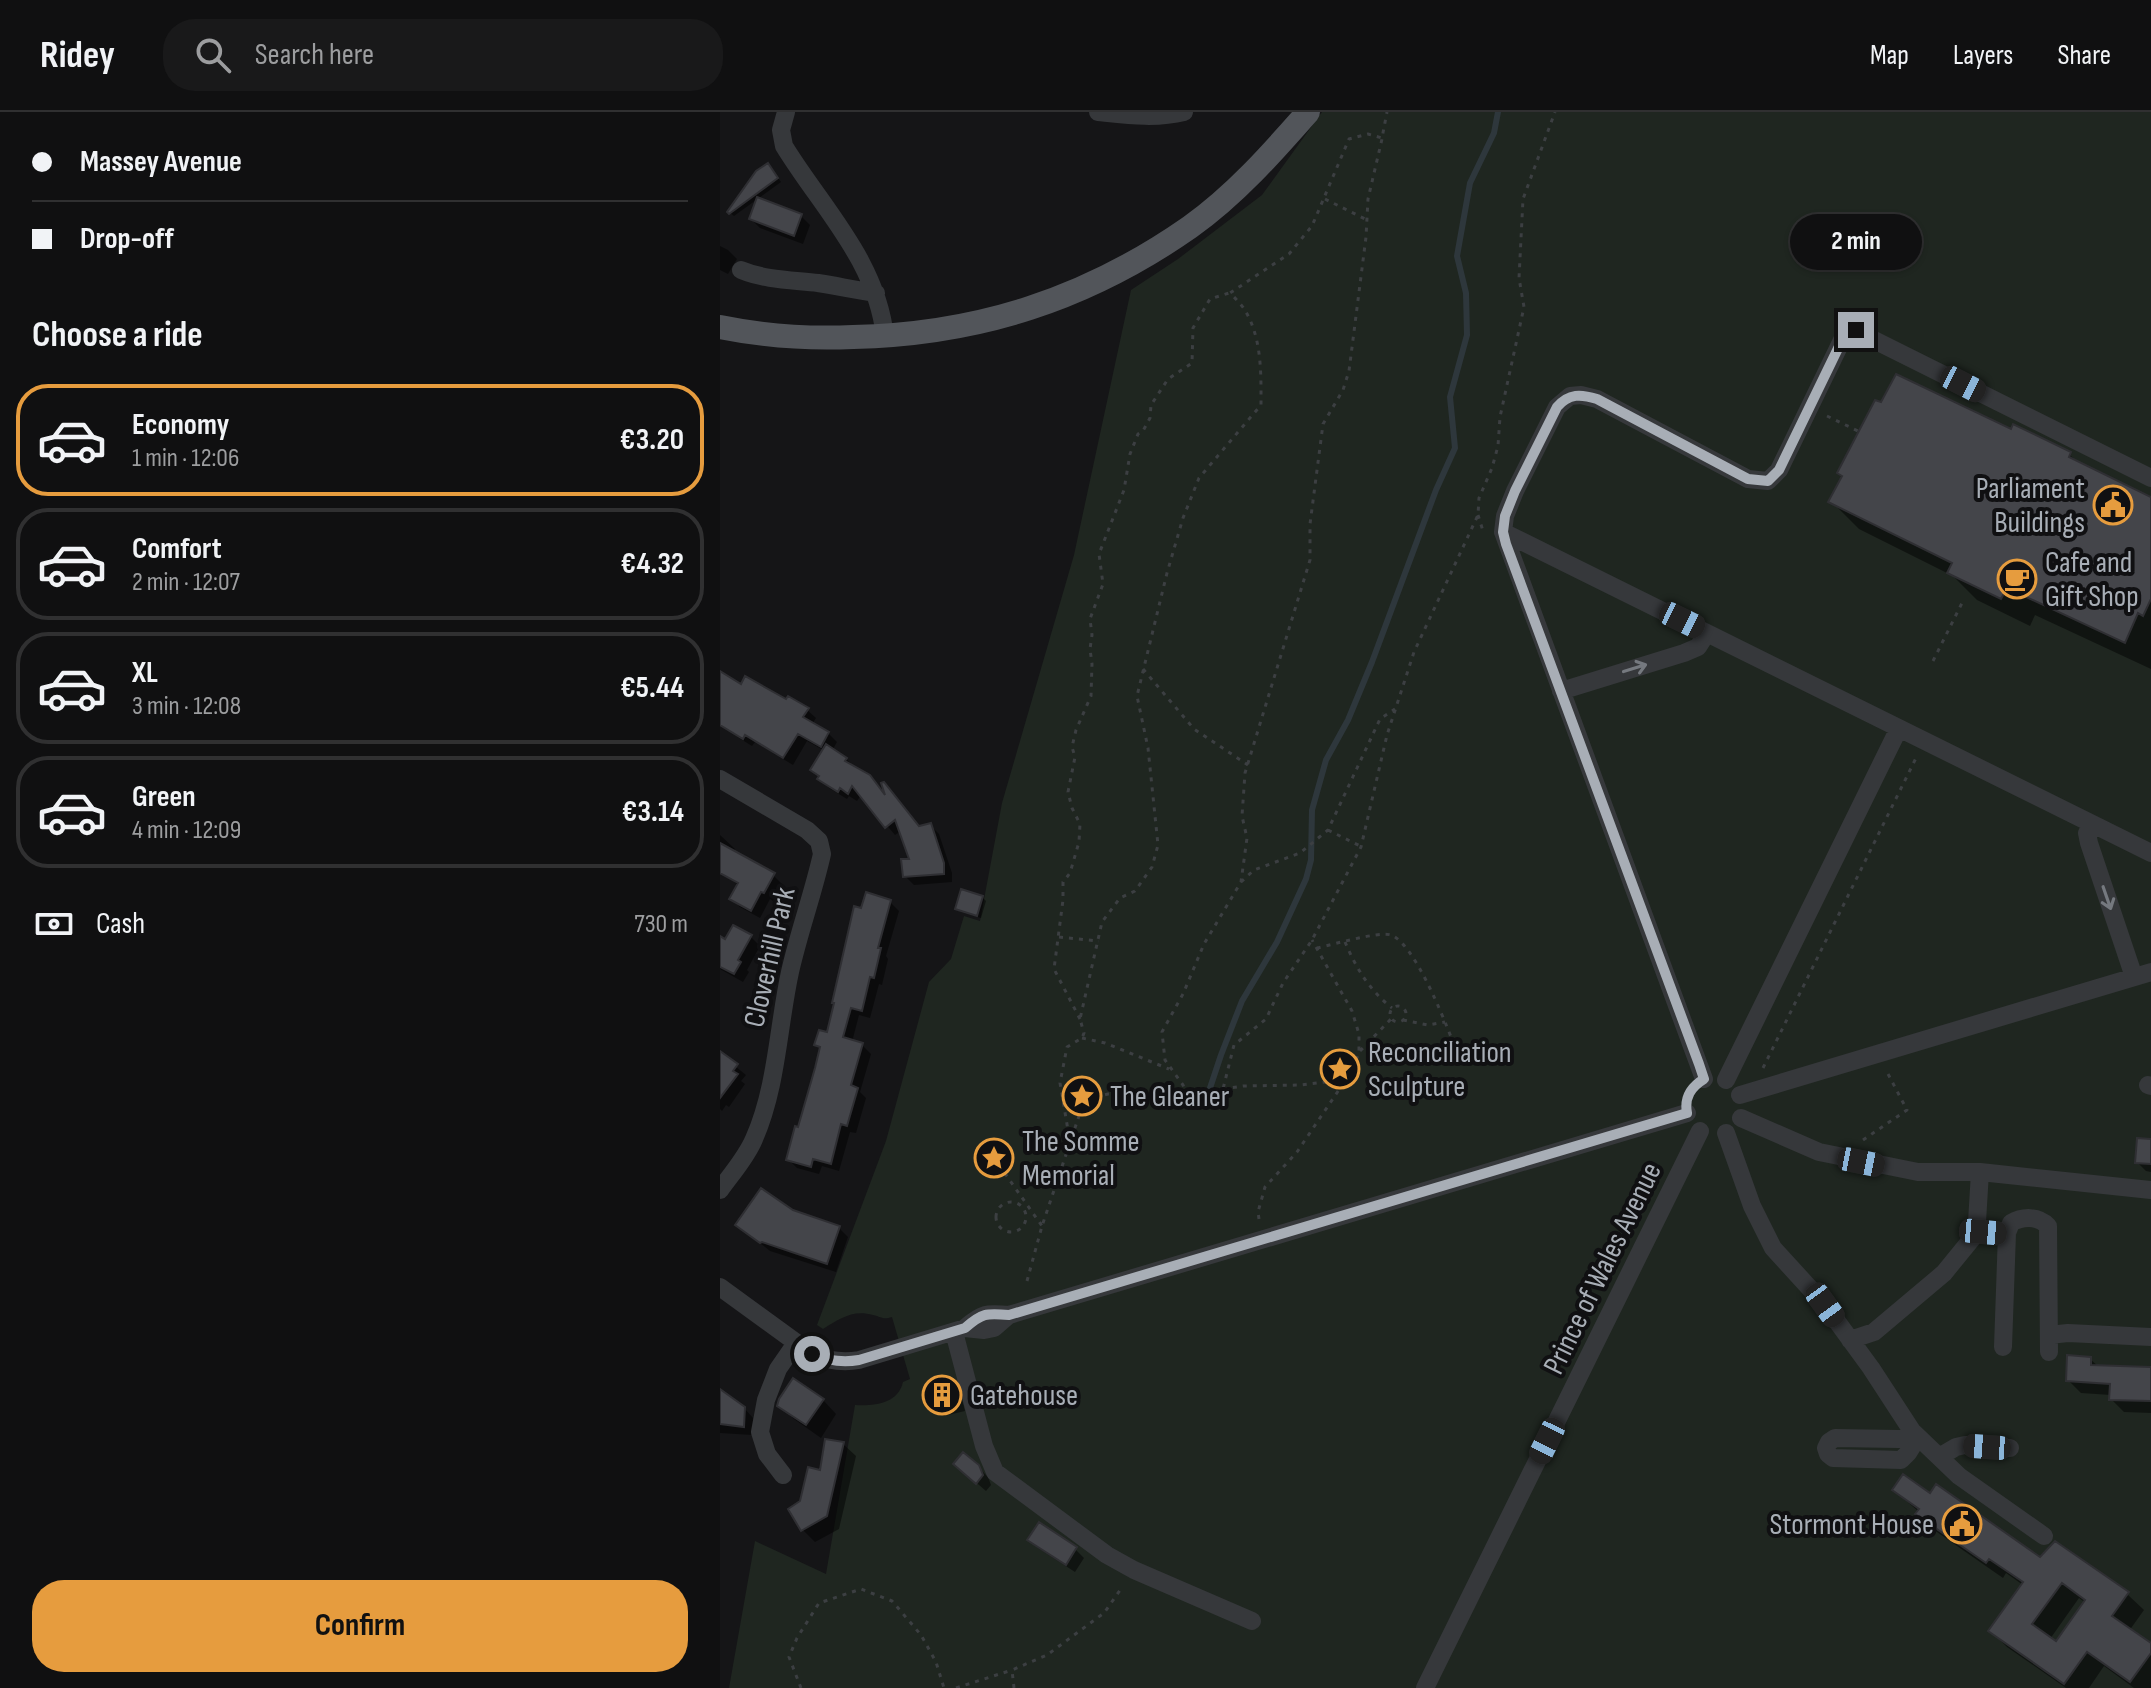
<!DOCTYPE html>
<html lang="en">
<head>
<meta charset="utf-8">
<style>
  body { margin:0; font-family:"Sofia Sans Condensed",sans-serif; background:#19191a; color:#f1f3f6; height:100vh; display:flex; flex-direction:column; font-size:30px; white-space:nowrap }
  * { box-sizing:border-box; margin:0 }
  p { font-size:26px; color:#9c9d9f }
  .icon { flex:none; width:44px; height:44px; fill:none; stroke:currentColor; stroke-width:2; stroke-linecap:round; stroke-linejoin:round }
  .map { position:relative; flex:1; overflow:hidden }
  .sheet { display:flex; flex-direction:column; background:#101011; width:720px }
  .sheet>* { flex:none }
  .top-card { display:grid; align-content:center; height:176px; padding:0 32px; background:#101011 }
  .end { position:absolute; width:36px; height:36px; margin:-18px; border:10px solid #a8aeb6; background:#111; box-shadow:0 0 0 4px #111 }
  .from { border-radius:50% }
  .bubble { position:absolute; height:56px; border-radius:28px; background:#101011; box-shadow:0 2px 6px #0004,0 0 0 2px #303031; font-size:26px; font-weight:700; line-height:56px; text-align:center }
  .car { position:absolute; width:24px; height:48px; margin:-24px -12px; border-radius:10px; box-shadow:0 0 6px 2px #0007; background:linear-gradient(#222 24%,#8ab4d8 0 40%,#222 0 76%,#8ab4d8 0 86%,#222 0) }
  .top-card b { display:flex; align-items:center; gap:28px; height:76px; font-size:30px }
  .top-card b+b { border-top:2px solid #303031 }
  .top-card i { width:20px; height:20px; background:#f1f3f6 }
  ul { padding:0; list-style:none }
  li { display:flex; align-items:center; gap:24px; height:112px; margin:0 16px 12px; padding:0 16px; border:4px solid #303031; border-radius:32px }
  li div { flex:1 }
  li b { display:block; font-size:30px }
  li em { font-style:normal; font-weight:700 }
  li.current { border-color:#e69c3e }
  li>.icon { width:72px; height:72px; stroke-width:1.5 }
  h2 { padding:0 32px; font-size:36px; line-height:96px }
  .pay { display:flex; align-items:center; gap:20px; height:88px; padding:0 32px; font-size:30px }
  .pay p { margin-inline-start:auto }
  .button { display:flex; gap:16px; margin-top:auto; padding:16px 32px }
  .button a { flex:1; height:92px; border-radius:32px; background:#e69c3e; color:#111; font-size:32px; font-weight:700; line-height:92px; text-align:center }
  header { display:flex; align-items:center; gap:48px; box-sizing:border-box; height:112px; padding:0 40px; background:#101011; border-bottom:2px solid #303031 }
  header strong { font-size:38px }
  nav { display:flex; gap:44px; margin-inline-start:auto; font-size:28px }
  .search { width:560px; height:72px; background:#19191a; display:flex; align-items:center; gap:20px; box-sizing:border-box; padding:0 28px; border-radius:32px; color:#9c9d9f; font-size:30px }
  main { display:flex; flex:1; min-height:0 }
  .map>svg:first-child { display:block }
</style>
</head>
<body>
<header>
<strong>Ridey</strong>
<div class="search"><svg class="icon" aria-label="search" viewBox="0 0 24 24"><circle cx="10" cy="10" r="6"/><path d="M15 15l6 6"/></svg>Search here</div>
<nav><a>Map</a><a>Layers</a><a>Share</a></nav>
</header>
<main>
<section class="sheet">
<div class="top-card">
<b><i class="from"></i>Massey Avenue</b>
<b><i></i>Drop-off</b>
</div>
<h2>Choose a ride</h2>
<ul>
<li class="current"><svg class="icon" aria-label="car" viewBox="0 0 24 24"><path d="M5 17H2v-5l4-1 3-4h7l3 4 3 1v5h-3M9 17h6M6 11h13"/><circle cx="7" cy="17" r="2"/><circle cx="17" cy="17" r="2"/></svg><div><b>Economy</b><p>1 min · 12:06</p></div><em>€3.20</em></li>
<li><svg class="icon" aria-label="car" viewBox="0 0 24 24"><path d="M5 17H2v-5l4-1 3-4h7l3 4 3 1v5h-3M9 17h6M6 11h13"/><circle cx="7" cy="17" r="2"/><circle cx="17" cy="17" r="2"/></svg><div><b>Comfort</b><p>2 min · 12:07</p></div><em>€4.32</em></li>
<li><svg class="icon" aria-label="car" viewBox="0 0 24 24"><path d="M5 17H2v-5l4-1 3-4h7l3 4 3 1v5h-3M9 17h6M6 11h13"/><circle cx="7" cy="17" r="2"/><circle cx="17" cy="17" r="2"/></svg><div><b>XL</b><p>3 min · 12:08</p></div><em>€5.44</em></li>
<li><svg class="icon" aria-label="car" viewBox="0 0 24 24"><path d="M5 17H2v-5l4-1 3-4h7l3 4 3 1v5h-3M9 17h6M6 11h13"/><circle cx="7" cy="17" r="2"/><circle cx="17" cy="17" r="2"/></svg><div><b>Green</b><p>4 min · 12:09</p></div><em>€3.14</em></li>
</ul>
<div class="pay"><svg class="icon" aria-label="cash" viewBox="0 0 24 24"><path d="M3 7h18v10H3z"/><circle cx="12" cy="12" r="2"/></svg>Cash<p>730 m</p></div>
<div class="button"><a>Confirm</a></div>
</section>
<div class="map">
<svg width="1431" height="1576" viewBox="0 0 1431 1576">
  <rect width="100%" height="100%" fill="#151517"/>
  <!-- green -->
  <path fill="#1f2620" d="M 602,0 L 1431,0 L 1431,1576 L 9,1576 L 35,1429 L 106,1462 L 135,1293 C 154,1294 178,1292 183,1270 L 190,1267 L 172,1205 C 163,1208 162,1205 153,1203 C 133,1197 119,1207 103,1217 L 97,1213 L 166,1029 L 209,870 L 231,847 L 244,804 L 260,809 L 282,691 L 354,443 L 411,178 L 458,147 L 542,83 Z"/>
  <!-- shadow -->
  <path fill="#0007" fill-rule="evenodd" d="M 52,58 L 61,70 L 14,104 L 9,100 Z
    M 81,104 L 90,113 L 83,132 L 40,116 L 31,107 Z
    M 0,134 L 8,138 L 17,147 L 8,162 L 0,158 Z
    M 1292,319 L 1349,342 L 1360,353 L 1431,387 L 1431,557 L 1315,503 L 1310,514 L 1257,488 L 1233,464 L 1139,417 L 1111,389 Z
    M 0,562 L 21,574 L 87,598 L 96,606 L 92,612 L 108,621 L 117,630 L 112,639 L 126,647 L 200,716 L 210,713 L 219,722 L 232,761 L 232,770 L 194,773 L 185,764 L 191,748 L 181,719 L 175,723 L 141,683 L 137,689 L 129,684 L 127,687 L 109,676 L 100,667 L 93,658 L 105,639 L 87,629 L 73,653 L 35,630 L 32,634 L 19,626 L 0,610 Z
    M 0,723 L 15,737 L 13,741 L 53,763 L 62,772 L 53,789 L 50,787 L 40,806 L 20,795 L 11,786 L 18,774 L 0,751 Z
    M 262,785 L 266,789 L 261,806 L 241,800 L 237,797 Z
    M 170,790 L 179,799 L 166,844 L 168,847 L 162,873 L 159,872 L 150,906 L 139,903 L 132,930 L 142,933 L 151,942 L 140,980 L 146,986 L 136,1021 L 130,1020 L 119,1059 L 102,1054 L 99,1062 L 77,1056 L 68,1047 L 79,1017 L 102,938 L 96,932 L 108,923 L 143,799 Z
    M 31,825 L 40,834 L 27,858 L 29,860 L 23,870 L 0,857 L 0,827 L 6,830 Z
    M 0,942 L 26,963 L 21,969 L 25,972 L 9,995 L 6,993 L 2,999 L 0,997 Z
    M 1431,1029 L 1431,1060 L 1426,1059 L 1417,1050 Z
    M 73,1100 L 119,1116 L 128,1125 L 116,1160 L 50,1139 L 18,1113 Z
    M 1370,1247 L 1379,1255 L 1431,1257 L 1431,1301 L 1404,1300 L 1391,1287 L 1391,1283 L 1361,1281 L 1348,1268 Z
    M 231,1271 L 240,1280 L 245,1299 L 224,1304 L 215,1295 Z
    M 0,1281 L 24,1296 L 33,1306 L 32,1323 L 0,1321 Z
    M 103,1288 L 116,1302 L 101,1326 L 74,1307 L 59,1293 Z
    M 123,1332 L 136,1344 L 119,1417 L 95,1430 L 83,1418 L 71,1397 L 82,1391 L 101,1360 Z
    M 258,1355 L 268,1365 L 271,1373 L 266,1379 L 244,1360 Z
    M 1174,1378 L 1210,1384 L 1320,1447 L 1407,1482 L 1424,1498 L 1409,1519 L 1431,1534 L 1431,1576 L 1414,1576 L 1384,1554 L 1369,1576 L 1346,1576 L 1287,1535 L 1271,1519 L 1303,1473 L 1286,1461 L 1283,1466 L 1214,1418 L 1198,1402 L 1199,1400 ZM 1359,1486 L 1366,1491 L 1337,1532 L 1330,1527 Z
    M 310,1427 L 355,1437 L 364,1446 L 355,1460 L 318,1436 Z"/>
  <g fill="none" stroke-linecap="round" stroke-linejoin="round">
    <!-- stream -->
    <path stroke="#2e373c" stroke-width="6" d="M 490,976 L 501,943 L 522,889 L 557,830 L 586,767 L 591,748 L 592,698 L 606,648 L 628,608 L 652,550 L 716,378 L 735,336 L 730,285 L 747,223 L 746,181 L 737,144 L 750,71 L 774,21 L 778,0"/>
  </g>
  <!-- building -->
  <path fill="#44454a" stroke="#2f2f33" stroke-width="2" fill-rule="evenodd" d="M 48,51 L 58,66 L 9,102 L 7,100 L 36,59 Z
    M 37,85 L 82,102 L 74,124 L 29,107 Z
    M 1176,262 L 1291,317 L 1293,312 L 1351,340 L 1349,345 L 1431,385 L 1431,487 L 1423,504 L 1418,501 L 1405,531 L 1287,476 L 1281,487 L 1227,461 L 1232,451 L 1108,390 L 1122,364 L 1117,361 L 1155,288 L 1161,290 Z
    M 0,559 L 21,572 L 25,564 L 66,587 L 68,584 L 89,596 L 83,605 L 109,620 L 101,635 L 78,622 L 63,646 L 25,623 L 23,627 L 0,613 Z
    M 106,632 L 127,646 L 125,649 L 150,663 L 165,683 L 161,671 L 164,670 L 199,714 L 211,711 L 224,751 L 224,762 L 183,765 L 181,747 L 189,747 L 175,708 L 165,716 L 132,674 L 128,682 L 120,676 L 118,680 L 97,667 L 99,664 L 90,658 Z
    M 0,731 L 55,761 L 44,781 L 41,780 L 31,799 L 9,787 L 18,771 L 0,761 Z
    M 241,777 L 263,784 L 257,804 L 235,797 Z
    M 146,780 L 171,788 L 158,836 L 161,836 L 154,866 L 150,865 L 142,899 L 131,896 L 123,925 L 143,931 L 131,973 L 138,976 L 127,1014 L 121,1012 L 111,1052 L 93,1047 L 91,1055 L 66,1048 L 75,1014 L 78,1015 L 95,956 L 100,935 L 94,933 L 99,918 L 107,920 L 114,891 L 112,891 L 134,794 L 141,796 Z
    M 13,813 L 32,823 L 18,848 L 21,850 L 14,862 L 0,855 L 0,824 L 5,827 Z
    M 0,939 L 18,952 L 13,959 L 18,962 L 0,986 Z
    M 1417,1026 L 1431,1027 L 1431,1052 L 1415,1051 Z
    M 41,1076 L 73,1098 L 120,1114 L 107,1152 L 42,1130 L 40,1131 L 15,1113 Z
    M 1347,1243 L 1371,1245 L 1371,1253 L 1431,1255 L 1431,1289 L 1389,1288 L 1390,1272 L 1346,1269 Z
    M 73,1266 L 104,1287 L 86,1313 L 57,1294 L 59,1287 Z
    M 231,1269 L 237,1290 L 213,1296 L 207,1276 Z
    M 0,1277 L 25,1295 L 24,1315 L 0,1312 Z
    M 105,1327 L 124,1330 L 107,1404 L 81,1419 L 68,1397 L 80,1389 L 88,1355 L 100,1358 Z
    M 243,1340 L 259,1353 L 263,1363 L 256,1372 L 233,1352 Z
    M 1183,1362 L 1210,1381 L 1216,1372 L 1320,1445 L 1335,1429 L 1409,1480 L 1392,1504 L 1431,1531 L 1431,1541 L 1410,1570 L 1367,1540 L 1344,1572 L 1268,1519 L 1303,1470 L 1269,1447 L 1266,1451 L 1195,1402 L 1199,1397 L 1172,1378 ZM 1342,1471 L 1365,1488 L 1336,1529 L 1312,1512 Z
    M 319,1410 L 357,1435 L 346,1453 L 307,1428 Z"/>
  <g fill="none" stroke-linecap="round" stroke-linejoin="round">
    <!-- path -->
    <path stroke="#3c3f42" stroke-width="3" stroke-dasharray="4 6" stroke-linecap="butt" d="M 605,87 L 647,108
      M 1107,304 L 1140,320
      M 758,403 L 763,419
      M 1213,549 L 1244,487
      M 423,557 L 474,617 L 528,653
      M 608,718 L 640,734
      M 521,770 L 534,758 L 580,741 L 608,718 L 660,607 L 675,597
      M 339,825 L 379,829
      M 625,830 C 636,856 650,879 672,896
      M 597,836 C 611,833 659,819 671,823 C 694,832 722,902 731,925
      M670 902a8 8 0 1 1 16 0a8 8 0 1 1-16 0Z
      M 360,907 L 334,857 L 343,788 L 343,770 L 350,761 L 359,730 L 360,712 L 352,696 L 348,680 L 355,645 L 352,635 L 356,618 L 371,584 L 372,552 L 370,537 L 372,523 L 370,507 L 383,472 L 379,442 L 404,378 L 410,342 L 418,322 L 423,319 L 430,306 L 431,293 L 448,267 L 472,251 L 473,216 L 490,187 L 509,181
      M 683,908 L 708,913 L 725,910
      M 362,926 L 385,931 L 449,957
      M 640,939 L 671,907
      M 1043,956 L 1197,644
      M 503,977 L 523,974 L 580,973 L 623,968
      M 467,984 L 463,973 L 445,948 L 442,920 L 463,882 L 484,832 L 521,770 L 527,726 L 522,704 L 525,661 L 590,448 L 590,412 L 603,312 L 623,278 L 629,259 L 646,125 L 648,87 L 662,27
      M 360,994 C 339,985 352,960 373,973 L 375,985
      M 349,1024 L 340,971 L 347,935 L 362,926 L 364,921 L 360,907 L 382,810 L 400,786 L 415,779 L 432,755 L 438,733 L 428,636 L 417,584 L 447,461 L 463,406 L 479,366 L 541,293 C 541,262 542,228 526,200 C 522,193 516,187 510,181 L 569,142 L 592,114 L 629,27 L 648,22 L 662,26 L 667,0
      M 1143,1028 L 1187,998 L 1167,960
      M 279,1053 L 322,1114
      M276 1105a15 15 0 1 1 30 0a15 15 0 1 1-30 0Z
      M 539,1107 L 538,1100 L 545,1075 L 577,1040 L 633,957 L 639,940 L 639,922 L 632,899 L 592,828
      M 307,1169 L 322,1114 L 362,995 L 370,992 L 375,985 L 388,982 L 467,984 L 503,977 L 514,933 L 546,907 L 563,871 L 592,828 L 641,735 L 667,623 L 694,540 L 758,403 L 759,386 L 772,356 L 778,334 L 780,305 L 804,195 L 799,166 L 803,87 L 835,0
      M 81,1576 L 69,1545 L 77,1526 L 99,1491 L 141,1477 L 172,1489 L 190,1510 L 201,1523 L 216,1550 L 224,1576
      M 236,1576 L 292,1558
      M 294,1576 L 292,1558 L 327,1543 L 384,1501 L 403,1474"/>
    <!-- minor -->
    <path stroke="#36383b" stroke-width="18" d="M 66,0 L 61,18 L 64,34 C 102,96 157,149 165,225
      M 378,0 C 407,3 436,7 464,0
      M 21,158 C 45,168 72,168 98,171 C 117,174 136,178 156,181
      M 783,420 L 1431,741
      M 841,579 L 964,541 L 978,535 L 987,521
      M 0,667 L 87,718 L 99,729 L 102,742 C 93,782 79,820 70,860 C 58,915 57,975 34,1027 C 26,1046 12,1061 0,1078
      M 1372,712 L 1367,721 L 1369,731 L 1414,865
      M 984,967 L 783,420 L 785,404 L 795,379 L 837,295 L 850,284 L 861,283 L 877,287 L 1028,367 L 1048,369 L 1059,358 L 1125,222 L 1130,216 L 1431,366
      M 1006,968 L 1179,616
      M 1428,973 L 1431,974
      M 1020,983 L 1431,860
      M 1021,1006 L 1099,1040 L 1198,1060 L 1260,1060 L 1431,1078
      M 1006,1021 L 1032,1094 L 1053,1136 L 1105,1193 L 1151,1256 L 1192,1319 L 1239,1364 L 1324,1424
      M 1260,1060 L 1257,1110 L 1259,1118 L 1284,1122 L 1287,1121 L 1291,1111 C 1303,1104 1318,1104 1328,1114 L 1329,1240
      M 0,1175 L 92,1242 C 108,1249 122,1251 139,1248 L 245,1216 L 264,1218 L 274,1216 L 289,1203
      M 245,1216 C 262,1201 266,1201 289,1203 L 967,1001
      M 234,1220 L 264,1334 L 275,1360 L 387,1443 L 414,1458 L 532,1509
      M 1329,1223 L 1348,1221 L 1431,1225
      M 1130,1228 L 1154,1220 L 1224,1161 L 1259,1118
      M 1283,1235 L 1287,1121
      M 1198,1325 L 1188,1341 L 1181,1348 L 1113,1346 L 1108,1342 L 1106,1336 L 1109,1330 L 1115,1326 L 1179,1327 Z
      M 1219,1345 L 1236,1335 L 1245,1333 L 1290,1336
      M 63,1363 L 47,1342 L 40,1320 L 46,1288 L 58,1257 L 76,1231
      M 705,1576 L 980,1019"/>
    <!-- major -->
    <path stroke="#52555a" stroke-width="24" d="M 0,215 C 44,224 88,227 133,225 C 259,222 367,187 470,115 C 515,83 552,41 588,0"/>
  </g>
  <!-- one-way arrows -->
  <defs><path id="oneway-shaft" d="M-6 0H5M1.5-3L5.5 0L1.5 3" fill="none" stroke-width="1.6" stroke-linecap="round" stroke-linejoin="round" transform="scale(2)"/></defs>
  <g stroke="#75797f">
    <use href="#oneway-shaft" transform="translate(915 556) rotate(-17)"/>
    <use href="#oneway-shaft" transform="translate(1387 786) rotate(71)"/>
  </g>
  <g fill="none" stroke-linecap="round" stroke-linejoin="round">
    <!-- route -->
    <path stroke="#a8aeb6" stroke-width="10" d="M 92,1242 C 108,1249 122,1251 139,1248 L 245,1216 C 262,1201 266,1201 289,1203 L 967,1001 C 964,985 971,975 984,967 L 979,952 L 786,432 L 783,420 L 785,404 L 795,379 L 837,295 C 849,281 861,282 877,287 L 1028,367 L 1048,369 L 1059,358 L 1125,222 L 1130,216 L 1136,218"/>
  </g>
  <!-- icons -->
  <defs>
    <symbol id="civic-ring" viewBox="-11 -11 22 22"><circle r="9.5" fill="#101012" stroke="#e69c3e" stroke-width="1.5"/><path d="M-.6-6.5H3V-4.5H.6V-3L4-1V1h2V6H-6V1h2V-1L-.6-3ZM-1.2 2.5V6h2.4V2.5Z" fill="#e69c3e"/></symbol>
    <symbol id="cafe-ring" viewBox="-11 -11 22 22"><circle r="9.5" fill="#101012" stroke="#e69c3e" stroke-width="1.5"/><path d="M-5.5-4.5H6V0H3Q3 3.5 0 3.5H-2.5Q-5.5 3.5-5.5 0ZM3-3.2v2h1.7v-2ZM-6 4.5H4V6H-6Z" fill="#e69c3e"/></symbol>
    <symbol id="sight-ring" viewBox="-11 -11 22 22"><circle r="9.5" fill="#101012" stroke="#e69c3e" stroke-width="1.5"/><path d="M0-6L1.8-2.2L6-1.7L2.9 1.2L3.7 5.4L0 3.3L-3.7 5.4L-2.9 1.2L-6-1.7L-1.8-2.2Z" fill="#e69c3e"/></symbol>
    <symbol id="building-ring" viewBox="-11 -11 22 22"><circle r="9.5" fill="#101012" stroke="#e69c3e" stroke-width="1.5"/><path d="M-4-6H4V6H1V3H-1V6H-4ZM-2.5-4.3h1.7v1.8h-1.7ZM.8-4.3h1.7v1.8H.8ZM-2.5-1h1.7V.8h-1.7ZM.8-1h1.7V.8H.8Z" fill="#e69c3e"/></symbol>
  </defs>
  <g fill-rule="evenodd">
    <use href="#civic-ring" x="1371" y="371" width="44" height="44"/>
    <use href="#cafe-ring" x="1275" y="445" width="44" height="44"/>
    <use href="#sight-ring" x="598" y="935" width="44" height="44"/>
    <use href="#sight-ring" x="340" y="962" width="44" height="44"/>
    <use href="#sight-ring" x="252" y="1024" width="44" height="44"/>
    <use href="#building-ring" x="200" y="1261" width="44" height="44"/>
    <use href="#civic-ring" x="1220" y="1390" width="44" height="44"/>
  </g>
  <g text-anchor="middle" stroke-width="8" stroke-linejoin="round" paint-order="stroke">
    <!-- poi labels -->
    <g font-size="30" fill="#a8aeb6" stroke="#101012" text-anchor="start">
      <text x="1365" y="386" text-anchor="end">Parliament<tspan x="1365" dy="34">Buildings</tspan></text>
      <text x="1325" y="460">Cafe and<tspan x="1325" dy="34">Gift Shop</tspan></text>
      <text x="648" y="950">Reconciliation<tspan x="648" dy="34">Sculpture</tspan></text>
      <text x="390" y="994">The Gleaner</text>
      <text x="302" y="1039">The Somme<tspan x="302" dy="34">Memorial</tspan></text>
      <text x="250" y="1293">Gatehouse</text>
      <text x="1214" y="1422" text-anchor="end">Stormont House</text>
    </g>
    <!-- street labels -->
    <g font-size="30" fill="#a8aeb6" stroke="#101012">
      <text transform="translate(49 845) rotate(-77)" y="10">Cloverhill Park</text>
      <text transform="translate(882 1156) rotate(-64)" y="10">Prince of Wales Avenue</text>
    </g>
  </g>
</svg>
<i class="end from" style="left:92px;top:1242px"></i>
<i class="end" style="left:1136px;top:218px"></i>
<div class="bubble" style="left:1070px;top:102px;width:132px">2 min</div>
<i class="car" style="left:1243px;top:272px;rotate:117deg"></i>
<i class="car" style="left:962px;top:508px;rotate:116deg"></i>
<i class="car" style="left:1141px;top:1050px;rotate:101deg"></i>
<i class="car" style="left:1263px;top:1120px;rotate:95deg"></i>
<i class="car" style="left:1105px;top:1193px;rotate:144deg"></i>
<i class="car" style="left:827px;top:1329px;rotate:206deg"></i>
<i class="car" style="left:1267px;top:1335px;rotate:274deg"></i>
</div>
</main>
</body>
</html>
